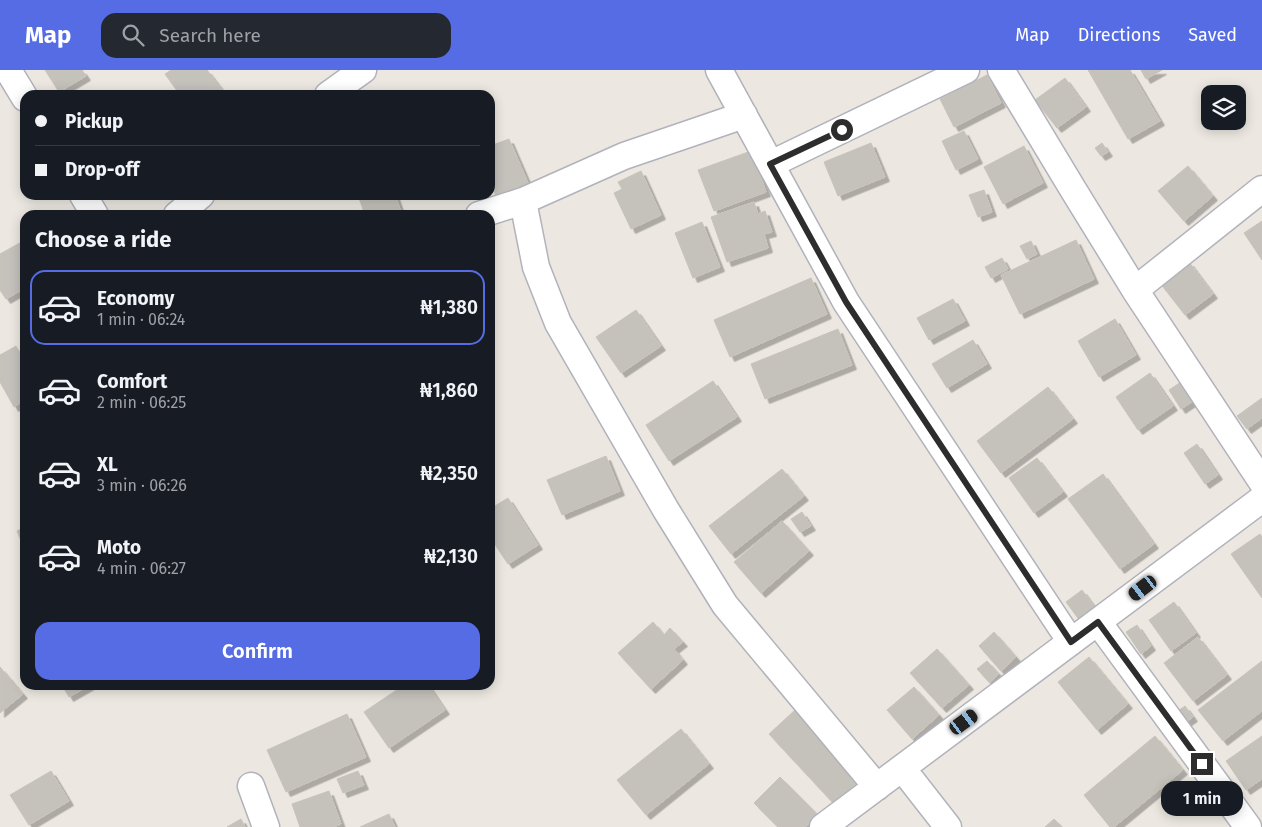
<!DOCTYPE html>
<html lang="en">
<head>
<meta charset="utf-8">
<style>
  body { margin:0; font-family:"Fira Sans",sans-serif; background:#242831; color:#f1f3f6; height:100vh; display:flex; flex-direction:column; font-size:19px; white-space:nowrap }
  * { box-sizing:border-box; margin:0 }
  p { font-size:16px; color:#9ea1a6 }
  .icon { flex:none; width:28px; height:28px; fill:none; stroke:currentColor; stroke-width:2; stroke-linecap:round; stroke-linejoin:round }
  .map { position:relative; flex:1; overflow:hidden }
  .drawer { position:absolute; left:20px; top:140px; width:475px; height:480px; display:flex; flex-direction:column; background:#171b24; border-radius:15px; box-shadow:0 2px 12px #0003 }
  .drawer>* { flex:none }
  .guide { position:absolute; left:20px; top:20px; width:475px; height:110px; border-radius:15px; box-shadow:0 2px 12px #0003; display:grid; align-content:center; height:110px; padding:0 15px; background:#171b24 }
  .fabs { position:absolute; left:1201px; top:15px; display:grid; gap:10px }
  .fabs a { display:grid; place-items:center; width:45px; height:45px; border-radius:10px; background:#171b24; box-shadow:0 2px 12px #0003; font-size:25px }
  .end { position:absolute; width:22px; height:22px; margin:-11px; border:6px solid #2d2d2d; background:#fff; box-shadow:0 0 0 2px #fff }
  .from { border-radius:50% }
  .bubble { position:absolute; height:35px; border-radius:15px; background:#171b24; box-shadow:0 2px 12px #0003; font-size:16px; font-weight:600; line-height:35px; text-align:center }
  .car { position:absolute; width:15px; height:30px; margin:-15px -8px; border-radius:6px; box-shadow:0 0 4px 1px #0007; background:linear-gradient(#222 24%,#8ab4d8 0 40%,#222 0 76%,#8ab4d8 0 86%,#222 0) }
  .guide b { display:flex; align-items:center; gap:18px; height:48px; font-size:19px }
  .guide b+b { border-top:1px solid #363941 }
  .guide i { width:12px; height:12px; background:#f1f3f6 }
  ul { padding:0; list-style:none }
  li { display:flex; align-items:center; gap:15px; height:75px; margin:0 10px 8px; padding:0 5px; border:2px solid transparent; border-radius:15px }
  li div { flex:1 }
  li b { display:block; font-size:19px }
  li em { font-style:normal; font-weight:600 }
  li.on { border-color:#556ce5 }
  li>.icon { width:45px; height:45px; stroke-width:1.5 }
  h2 { padding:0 15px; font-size:22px; line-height:60px }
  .primary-button { display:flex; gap:10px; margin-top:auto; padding:10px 15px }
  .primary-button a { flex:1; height:58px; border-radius:15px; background:#556ce5; color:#fff; font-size:20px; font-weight:600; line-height:58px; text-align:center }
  header { display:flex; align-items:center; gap:30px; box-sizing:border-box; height:70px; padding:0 25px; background:#556ce5; color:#fff }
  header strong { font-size:24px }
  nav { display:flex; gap:28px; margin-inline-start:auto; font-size:18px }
  .search { width:350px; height:45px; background:#242831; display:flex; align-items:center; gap:12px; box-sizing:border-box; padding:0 18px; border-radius:15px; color:#9ea1a6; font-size:19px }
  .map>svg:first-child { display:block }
</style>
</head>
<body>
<header>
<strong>Map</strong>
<div class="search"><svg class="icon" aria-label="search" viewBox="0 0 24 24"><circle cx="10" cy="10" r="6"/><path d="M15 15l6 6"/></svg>Search here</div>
<nav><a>Map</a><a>Directions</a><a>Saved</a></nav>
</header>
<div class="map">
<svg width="1262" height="757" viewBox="0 0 1262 757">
  <defs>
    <filter id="shadow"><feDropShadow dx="4.5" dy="4.5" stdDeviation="0" flood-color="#0004"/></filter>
  </defs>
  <rect width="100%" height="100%" fill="#ece8e1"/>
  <!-- building -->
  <path fill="#c5c2bc" stroke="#c8c3ba" filter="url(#shadow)" d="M 45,0 L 82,0 L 86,6 L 59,22 Z
    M 171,0 L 207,0 L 226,25 L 180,25 L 165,4 Z
    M 1088,0 L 1130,0 L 1160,51 L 1128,69 Z
    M 1141,0 L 1162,0 L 1146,9 Z
    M 987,5 L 1001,33 L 954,57 L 940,29 Z
    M 1065,8 L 1086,37 L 1057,58 L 1035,30 Z
    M 964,61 L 978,89 L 956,100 L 942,71 Z
    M 509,69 L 528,113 L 496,126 L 490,111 L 490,76 Z
    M 871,73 L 885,107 L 838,126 L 824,92 Z
    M 1102,73 L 1108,82 L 1101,86 L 1095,78 Z
    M 1024,76 L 1043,113 L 1003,134 L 984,97 Z
    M 751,81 L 766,122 L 714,141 L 698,100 Z
    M 1188,96 L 1213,126 L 1184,151 L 1158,121 Z
    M 641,101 L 661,145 L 631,159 L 614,123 L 622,119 L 618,112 Z
    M 984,120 L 992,142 L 978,147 L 969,125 Z
    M 358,125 L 395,125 L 402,145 L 365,145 Z
    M 754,132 L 758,144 L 765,141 L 772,162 L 764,164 L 768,178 L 727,192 L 711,147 Z
    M 1262,151 L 1262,190 L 1244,163 Z
    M 702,152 L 720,197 L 693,208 L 675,163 Z
    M 25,170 L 25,218 L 6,229 L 0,220 L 0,184 Z
    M 1076,170 L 1094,209 L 1020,244 L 1001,205 Z
    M 1031,171 L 1037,184 L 1027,189 L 1020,176 Z
    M 1002,188 L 1008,199 L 991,208 L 985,197 Z
    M 1189,192 L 1213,224 L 1185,245 L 1160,213 Z
    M 811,208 L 827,244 L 730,287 L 714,250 Z
    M 953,229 L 965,251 L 929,270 L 917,248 Z
    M 636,240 L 661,276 L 621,303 L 596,267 Z
    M 1115,249 L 1136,285 L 1099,307 L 1078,271 Z
    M 838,259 L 852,295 L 765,329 L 751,294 Z
    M 973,270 L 987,294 L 947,318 L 932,294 Z
    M 16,276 L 25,292 L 25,330 L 14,337 L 0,312 L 0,285 Z
    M 1150,303 L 1173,336 L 1138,360 L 1116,327 Z
    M 713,311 L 737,347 L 669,391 L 646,355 Z
    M 1181,312 L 1193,331 L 1181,339 L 1169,320 Z
    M 1048,317 L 1073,349 L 1001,403 L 977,371 Z
    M 1262,328 L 1262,348 L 1247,359 L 1237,346 Z
    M 1197,374 L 1218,405 L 1205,414 L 1184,383 Z
    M 606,386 L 620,421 L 562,445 L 547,410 Z
    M 1037,388 L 1063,422 L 1034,443 L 1009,408 Z
    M 782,399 L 804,426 L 731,484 L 709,456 Z
    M 1103,404 L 1154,474 L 1120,499 L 1068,429 Z
    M 508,428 L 538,475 L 508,494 L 490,467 L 490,439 Z
    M 802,442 L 811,456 L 800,462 L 791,449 Z
    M 782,451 L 809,481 L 761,523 L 734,492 Z
    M 25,457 L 25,480 L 17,461 Z
    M 1260,464 L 1262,467 L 1262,528 L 1231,484 Z
    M 1082,520 L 1096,539 L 1080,551 L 1066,532 Z
    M 1174,532 L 1196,563 L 1171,581 L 1149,550 Z
    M 653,552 L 664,565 L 670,558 L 683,572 L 674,579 L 683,590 L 651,619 L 618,583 Z
    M 1137,555 L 1151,576 L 1141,584 L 1126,562 Z
    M 994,562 L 1016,587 L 1001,601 L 979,576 Z
    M 1198,567 L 1227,605 L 1193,631 L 1164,593 Z
    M 937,579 L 969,615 L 942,638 L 910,603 Z
    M 1089,587 L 1128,634 L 1097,660 L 1058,612 Z
    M 987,591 L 999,604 L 990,613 L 977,599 Z
    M 1262,591 L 1262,641 L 1223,671 L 1198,640 Z
    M 0,597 L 23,624 L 0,643 Z
    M 62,615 L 90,615 L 69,627 Z
    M 404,615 L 428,615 L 445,640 L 389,678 L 364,642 Z
    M 914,617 L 939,645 L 912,669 L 887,640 Z
    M 1185,636 L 1193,647 L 1182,655 L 1174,644 Z
    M 795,640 L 861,711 L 835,735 L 769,664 Z
    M 347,644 L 366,687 L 286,722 L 267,680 Z
    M 681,659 L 709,694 L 646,745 L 617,710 Z
    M 1155,666 L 1183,700 L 1114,757 L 1110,757 L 1084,725 Z
    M 1262,666 L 1262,709 L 1246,720 L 1226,691 Z
    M 51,701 L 69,731 L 29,755 L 10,725 Z
    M 358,701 L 364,715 L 343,723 L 337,709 Z
    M 780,707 L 818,745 L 805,757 L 778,757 L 754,733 Z
    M 329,721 L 341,754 L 333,757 L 300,757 L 292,734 Z
    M 389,744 L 395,757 L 360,757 Z
    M 241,749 L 245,757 L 227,757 Z
    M 1054,749 L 1062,757 L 1045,757 Z"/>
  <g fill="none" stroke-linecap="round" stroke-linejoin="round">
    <defs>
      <path id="minor" d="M 8,0 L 25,28
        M 719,0 L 846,232 L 1071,572
        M 1001,0 L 1074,121 L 1135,220 L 1262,412
        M 328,25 L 363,0
        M 771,94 L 966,0
        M 83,125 L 95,145
        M 523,131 L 536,197 L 558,253 L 666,440 L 725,535 L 877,717
        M 177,145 L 201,125
        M 479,145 L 523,131 L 624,86 L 744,45
        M 1135,220 L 1262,119
        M 1098,552 L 1248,757
        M 902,698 L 948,757
        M 251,716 L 266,757
        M 823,757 L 1262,429"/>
    </defs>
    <!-- minor casing -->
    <use href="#minor" stroke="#b1b2bb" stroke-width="29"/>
    <!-- minor -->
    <use href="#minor" stroke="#fff" stroke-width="26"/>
  </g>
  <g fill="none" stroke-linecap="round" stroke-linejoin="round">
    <!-- route -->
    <path stroke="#2d2d2d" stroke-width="6" d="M 842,60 L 770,94 L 846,232 L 1071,572 L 1098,552 L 1202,694"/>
  </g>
</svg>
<div class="fabs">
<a><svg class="icon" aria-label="layers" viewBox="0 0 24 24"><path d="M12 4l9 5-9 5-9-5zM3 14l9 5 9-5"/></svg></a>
</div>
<i class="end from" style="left:842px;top:60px"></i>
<i class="end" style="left:1202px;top:694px"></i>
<div class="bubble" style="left:1161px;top:711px;width:82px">1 min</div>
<i class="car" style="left:1143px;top:518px;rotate:233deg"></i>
<i class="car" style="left:964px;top:652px;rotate:54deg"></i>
<div class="guide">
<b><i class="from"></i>Pickup</b>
<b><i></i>Drop-off</b>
</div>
<section class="drawer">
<h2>Choose a ride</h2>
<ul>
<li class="on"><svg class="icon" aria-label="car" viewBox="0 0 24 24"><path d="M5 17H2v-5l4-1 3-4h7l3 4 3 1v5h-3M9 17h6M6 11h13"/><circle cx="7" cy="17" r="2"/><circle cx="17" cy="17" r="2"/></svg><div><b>Economy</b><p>1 min · 06:24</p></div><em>₦1,380</em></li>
<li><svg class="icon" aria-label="car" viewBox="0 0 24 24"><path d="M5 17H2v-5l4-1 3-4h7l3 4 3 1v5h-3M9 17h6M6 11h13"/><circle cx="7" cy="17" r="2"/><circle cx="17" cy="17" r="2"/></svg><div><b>Comfort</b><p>2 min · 06:25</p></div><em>₦1,860</em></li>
<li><svg class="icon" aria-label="car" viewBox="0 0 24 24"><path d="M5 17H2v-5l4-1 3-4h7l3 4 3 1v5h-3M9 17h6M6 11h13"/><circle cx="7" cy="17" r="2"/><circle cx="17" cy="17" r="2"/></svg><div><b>XL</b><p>3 min · 06:26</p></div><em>₦2,350</em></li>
<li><svg class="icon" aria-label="car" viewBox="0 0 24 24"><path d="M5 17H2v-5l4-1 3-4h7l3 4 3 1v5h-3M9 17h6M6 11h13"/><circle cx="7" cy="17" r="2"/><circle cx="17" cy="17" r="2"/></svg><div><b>Moto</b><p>4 min · 06:27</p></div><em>₦2,130</em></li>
</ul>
<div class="primary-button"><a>Confirm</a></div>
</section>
</div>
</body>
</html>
